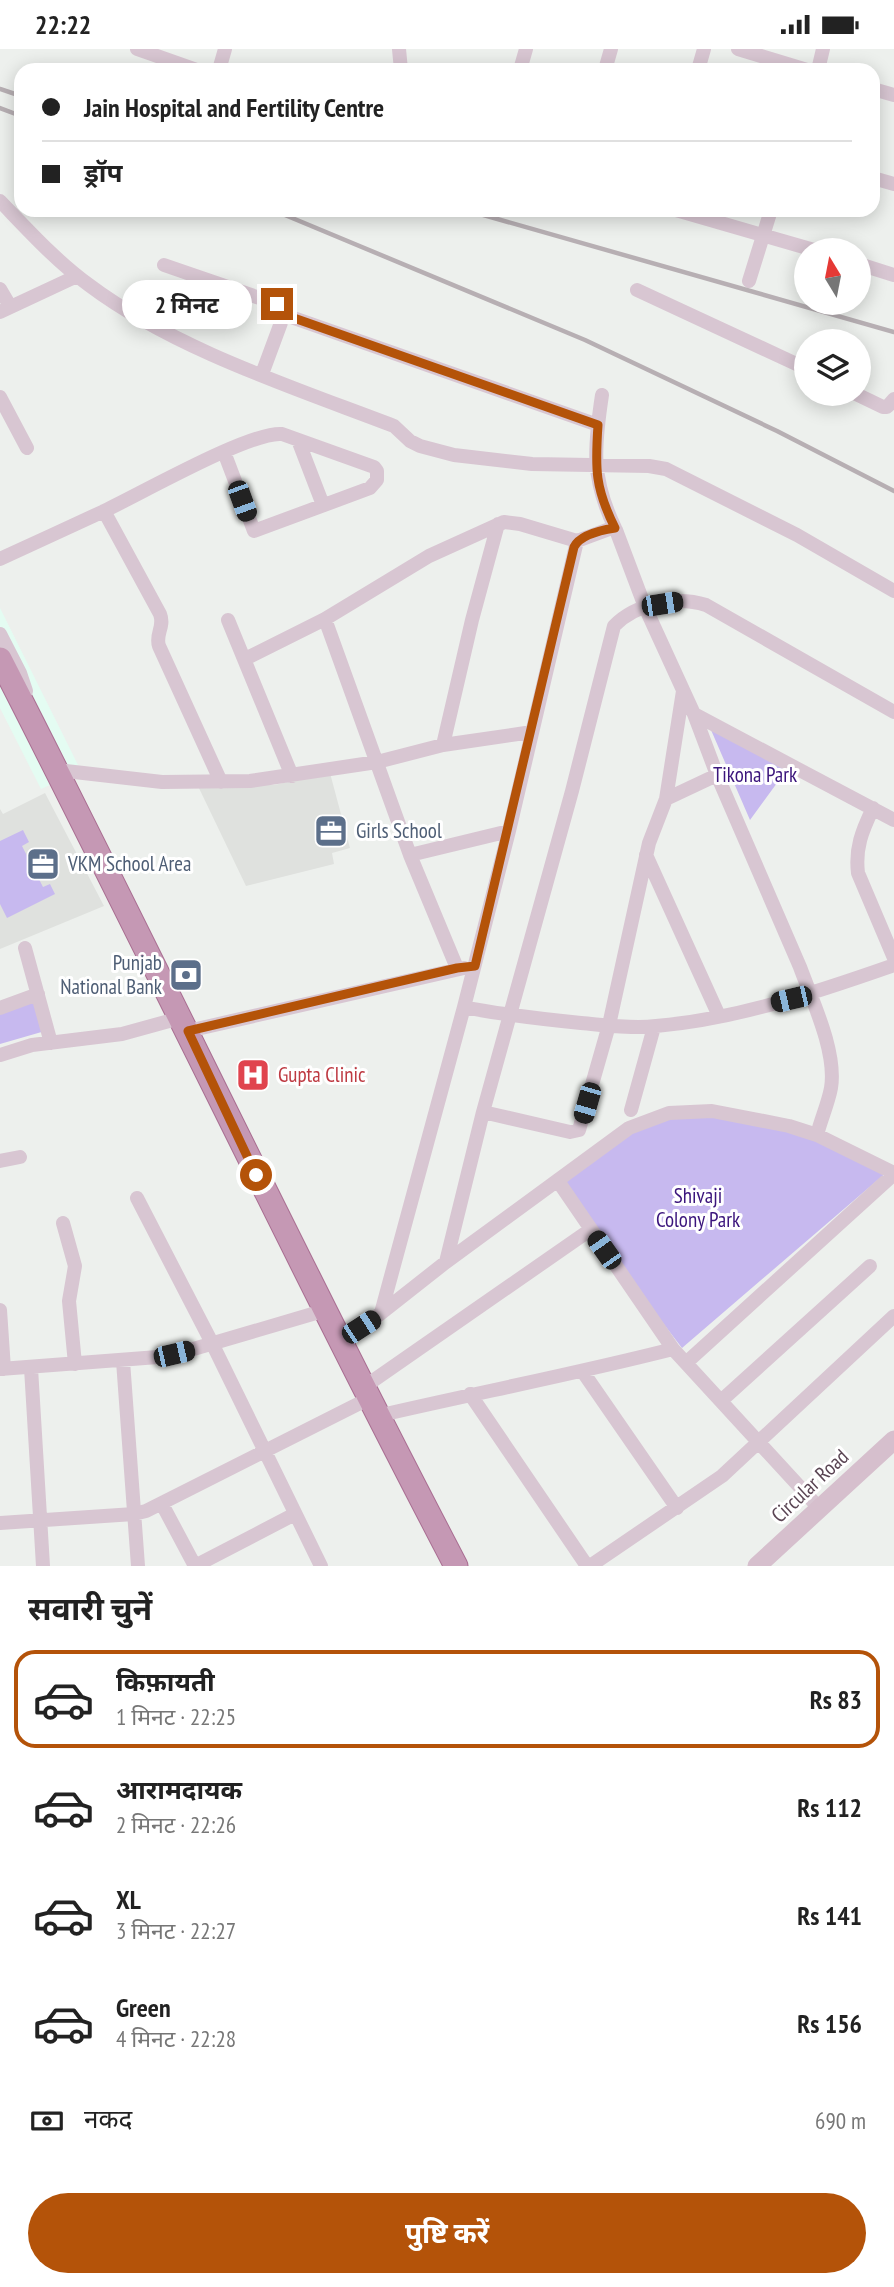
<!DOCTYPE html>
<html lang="hi">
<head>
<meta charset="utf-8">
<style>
  body { margin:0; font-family:"PT Sans Narrow","Noto Sans Devanagari",sans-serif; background:#f2f2f2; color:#222; height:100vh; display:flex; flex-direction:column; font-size:26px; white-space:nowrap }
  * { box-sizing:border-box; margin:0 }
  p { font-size:23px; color:#767676 }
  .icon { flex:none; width:38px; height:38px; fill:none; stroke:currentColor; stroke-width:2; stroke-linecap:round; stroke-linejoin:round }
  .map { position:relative; height:1517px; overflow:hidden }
  .sheet { display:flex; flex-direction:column; background:#fff; flex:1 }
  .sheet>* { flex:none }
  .hud { position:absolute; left:14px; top:14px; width:866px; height:154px; border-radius:21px; box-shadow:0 4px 18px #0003; display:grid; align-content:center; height:154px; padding:0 28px; background:#fff }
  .needle { width:46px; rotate:350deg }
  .buttons { position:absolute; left:794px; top:189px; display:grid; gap:14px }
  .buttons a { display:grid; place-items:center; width:77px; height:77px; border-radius:50%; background:#fff; box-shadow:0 4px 18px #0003; font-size:35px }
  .end { position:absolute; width:32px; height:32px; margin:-16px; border:9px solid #b45309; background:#fff; box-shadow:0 0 0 4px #fff }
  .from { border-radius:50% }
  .bubble { position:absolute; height:49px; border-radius:24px; background:#fff; box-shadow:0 4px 18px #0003; font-size:23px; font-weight:700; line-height:49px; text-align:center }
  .car { position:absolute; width:21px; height:42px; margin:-21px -10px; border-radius:9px; box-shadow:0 0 5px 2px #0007; background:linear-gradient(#222 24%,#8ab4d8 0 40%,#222 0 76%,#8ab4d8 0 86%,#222 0) }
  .hud b { display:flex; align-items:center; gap:24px; height:66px; font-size:26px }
  .hud b+b { border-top:2px solid #e0e0e0 }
  .hud i { width:18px; height:18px; background:#222 }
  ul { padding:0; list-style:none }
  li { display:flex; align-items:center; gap:21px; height:98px; margin:0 14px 10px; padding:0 14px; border:4px solid transparent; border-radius:21px }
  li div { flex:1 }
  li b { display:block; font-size:26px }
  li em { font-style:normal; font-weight:700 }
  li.selected { border-color:#b45309 }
  li>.icon { width:63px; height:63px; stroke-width:1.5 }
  h2 { padding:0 28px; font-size:32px; line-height:84px }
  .pay { display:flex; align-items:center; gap:18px; height:77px; padding:0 28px; font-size:26px }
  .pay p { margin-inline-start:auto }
  .cta { display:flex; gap:14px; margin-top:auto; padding:14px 28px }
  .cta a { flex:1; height:80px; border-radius:42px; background:#b45309; color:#fff; font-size:28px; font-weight:700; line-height:80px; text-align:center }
  .status { display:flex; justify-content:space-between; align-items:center; height:49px; padding:0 35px; background:#fff; direction:ltr }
  .status svg { height:19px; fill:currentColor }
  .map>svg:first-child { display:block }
</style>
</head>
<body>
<div class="status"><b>22:22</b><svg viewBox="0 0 49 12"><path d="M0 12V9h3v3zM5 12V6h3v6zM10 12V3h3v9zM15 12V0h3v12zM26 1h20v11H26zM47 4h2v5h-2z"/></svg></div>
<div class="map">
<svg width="894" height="1517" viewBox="0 0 894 1517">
  <rect width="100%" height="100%" fill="#edf0ed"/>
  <!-- commercial -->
  <path fill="#e4fcf2" d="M 0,559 L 81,722 L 41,740 L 0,659 Z"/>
  <!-- education -->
  <path fill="#dfe1de" d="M 330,724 L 350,799 L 332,804 L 334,815 L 246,837 L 197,735 L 274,736 Z
    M 45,744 L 104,857 L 0,900 L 0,760 L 3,765 Z"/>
  <!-- green -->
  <path fill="#c7b9ef" d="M 708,674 L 788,719 L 750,771 Z
    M 23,781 L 29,793 L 22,797 L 43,838 L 50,835 L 55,845 L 7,869 L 0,855 L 0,792 Z
    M 32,947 L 45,982 L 0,995 L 0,961 Z
    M 712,1062 L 810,1085 L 894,1117 L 682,1299 L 588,1176 L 558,1132 L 637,1075 Z"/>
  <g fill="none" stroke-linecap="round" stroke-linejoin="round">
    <defs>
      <path id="trunk" d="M 0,610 C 154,911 299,1217 456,1517"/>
    </defs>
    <!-- trunk casing -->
    <use href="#trunk" stroke="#a96e92" stroke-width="25"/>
    <!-- minor -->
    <path stroke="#d8c6d2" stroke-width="14" d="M 137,0 L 197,21
      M 399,0 L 401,21
      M 738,0 L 807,21
      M 219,21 L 225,0
      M 520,21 L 526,0
      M 605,21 L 611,0
      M 698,21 L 704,0
      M 818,21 L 823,0
      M 873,40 L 894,46
      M 873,129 L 894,135
      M 0,152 C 28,181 56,212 89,236 C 174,300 295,339 394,377 L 410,392 L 420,397 L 454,406 L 532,415 L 649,417 L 666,420 L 797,486 L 894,542
      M 676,161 L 814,201
      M 859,215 L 894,226
      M 164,216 L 280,256 L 284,260 L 286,268
      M 749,232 L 771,161
      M 0,240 L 10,257
      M 637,241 L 807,320
      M 0,263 L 77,227
      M 262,325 L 282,271 L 286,268 L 291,268 L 598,376
      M 856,345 L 883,358 L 887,358 L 894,350
      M 602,346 C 594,399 591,429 615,479
      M 0,348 L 27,399
      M 298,391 L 323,456
      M 104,462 L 160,565 C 165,578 155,585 159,597 L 221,733
      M 0,510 C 34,494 68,479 102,463 C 137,447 250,382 282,385 L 374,418 L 377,422 L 377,431 L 370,439 L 254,482 L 224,403
      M 325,570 L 410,806 L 457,919
      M 228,571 L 292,727
      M 0,585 L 20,624 L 26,642
      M 245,610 L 325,570 L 429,507 L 504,473 L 520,475 L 577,492
      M 694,665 L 894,771
      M 443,696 L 472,571 L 498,475
      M 57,721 L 162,733 L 250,732 L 377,713 L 443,696 L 532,683
      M 666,750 L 717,726
      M 873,759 C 862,782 855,799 858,824 L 894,909
      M 410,806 L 509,782
      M 646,806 L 719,967
      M 25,899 L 51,994
      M 0,959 L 38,945
      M 188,982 L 464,919
      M 0,1006 L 32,996 L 122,985 L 180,969
      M 631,1061 L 654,978
      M 483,1063 L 570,1083 L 579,1081 L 609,976 L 649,794 L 666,750 L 683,642
      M 817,1086 C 821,1070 828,1055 831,1039 C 837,1003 812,951 800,918 L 717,726 L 694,665 L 645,558 L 616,481 L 612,479 L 577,492 L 509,782 L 464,958 C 503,966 541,970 581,974 C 605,976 631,980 656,977 C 737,970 817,943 894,916
      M 0,1112 L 20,1108
      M 558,1132 L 673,1300 L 820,1460
      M 137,1149 L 212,1294 L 321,1517
      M 63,1174 L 75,1217 L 69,1252 L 75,1315
      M 446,1213 L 483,1063 L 572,742 L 614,577 C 636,554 677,547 706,556 L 894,663
      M 0,1261 L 4,1320
      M 381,1264 L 464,958
      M 341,1290 L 380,1265 L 446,1213 L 629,1079 L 669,1064 L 712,1062 L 789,1077 L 817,1086 L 894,1124
      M 123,1312 L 138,1517
      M 687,1313 L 894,1125
      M 31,1319 L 43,1517
      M 0,1320 L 158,1308 L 190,1301 L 326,1261
      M 583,1323 L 677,1459
      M 364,1338 L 590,1181
      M 470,1345 L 587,1517
      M 722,1351 L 870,1217
      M 377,1367 C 476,1344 575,1325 673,1300
      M 162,1455 L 195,1517
      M 0,1474 L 134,1465 L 146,1462 L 370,1349
      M 195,1517 L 295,1465
      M 590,1517 L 722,1427 L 894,1267"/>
    <!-- secondary -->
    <path stroke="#d6bfcd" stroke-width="19" d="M 757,1517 L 894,1391"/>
    <!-- trunk -->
    <use href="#trunk" stroke="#c598b4" stroke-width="23"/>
    <!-- rail -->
    <path stroke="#b7afb3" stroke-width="4.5" d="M 0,40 L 21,47
      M 0,59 L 21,67
      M 273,161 L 585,291 L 777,382 L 894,442
      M 466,161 L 894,283"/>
  </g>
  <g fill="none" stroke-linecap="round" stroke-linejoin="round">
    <!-- route -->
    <path stroke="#b45309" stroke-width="9" d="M 256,1126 L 188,982 L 457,919 L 475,917 L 574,498 C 580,486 602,481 615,479 C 595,439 595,420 598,376 L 291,268 L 286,268 L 282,258 L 277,255"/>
  </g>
  <!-- icons -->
  <defs>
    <symbol id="office-square" viewBox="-11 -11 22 22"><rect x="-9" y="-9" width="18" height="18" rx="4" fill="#5c6f8a" stroke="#fff"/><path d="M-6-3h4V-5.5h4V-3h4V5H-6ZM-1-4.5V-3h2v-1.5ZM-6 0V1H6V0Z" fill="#fff"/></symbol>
    <symbol id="bank-square" viewBox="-11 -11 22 22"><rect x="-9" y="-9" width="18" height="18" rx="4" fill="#5c6f8a" stroke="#fff"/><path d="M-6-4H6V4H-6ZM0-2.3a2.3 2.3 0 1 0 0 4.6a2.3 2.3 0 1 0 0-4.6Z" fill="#fff"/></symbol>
    <symbol id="hospital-square" viewBox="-11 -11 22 22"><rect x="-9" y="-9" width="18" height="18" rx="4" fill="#e0444e" stroke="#fff"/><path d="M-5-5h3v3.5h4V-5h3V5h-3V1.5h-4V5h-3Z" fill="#fff"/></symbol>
  </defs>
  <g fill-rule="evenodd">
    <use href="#office-square" x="312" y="763" width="38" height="38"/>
    <use href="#office-square" x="24" y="796" width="38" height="38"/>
    <use href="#bank-square" x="167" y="907" width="38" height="38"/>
    <use href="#hospital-square" x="234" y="1007" width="38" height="38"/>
  </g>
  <g text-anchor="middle" stroke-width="6" stroke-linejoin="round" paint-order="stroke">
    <!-- park labels -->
    <g font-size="21" fill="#3b157c" stroke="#fff">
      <text x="755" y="733">Tikona Park</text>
      <text x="698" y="1154">Shivaji<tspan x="698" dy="24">Colony Park</tspan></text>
    </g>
    <!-- service labels -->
    <g font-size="21" fill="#4e5e75" stroke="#fff" text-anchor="start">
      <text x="356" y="789">Girls School</text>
      <text x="68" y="822">VKM School Area</text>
      <text x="162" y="921" text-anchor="end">Punjab<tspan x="162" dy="24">National Bank</tspan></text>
    </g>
    <!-- health labels -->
    <g font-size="21" fill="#be3a42" stroke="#fff" text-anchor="start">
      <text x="278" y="1033">Gupta Clinic</text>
    </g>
    <!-- street labels -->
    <g font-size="21" fill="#5a4553" stroke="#fff">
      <text transform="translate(810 1437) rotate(-43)" y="7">Circular Road</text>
    </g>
  </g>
</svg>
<div class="buttons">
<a><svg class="needle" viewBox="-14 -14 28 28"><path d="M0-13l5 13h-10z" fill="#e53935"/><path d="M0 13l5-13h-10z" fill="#767676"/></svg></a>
<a><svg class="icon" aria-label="layers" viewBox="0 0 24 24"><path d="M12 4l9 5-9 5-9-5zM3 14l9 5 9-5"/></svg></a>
</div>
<i class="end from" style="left:256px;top:1126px"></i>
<i class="end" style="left:277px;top:255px"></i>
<div class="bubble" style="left:122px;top:231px;width:130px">2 मिनट</div>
<i class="car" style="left:242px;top:452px;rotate:160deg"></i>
<i class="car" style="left:662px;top:555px;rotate:81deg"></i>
<i class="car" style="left:791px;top:950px;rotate:257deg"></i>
<i class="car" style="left:587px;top:1054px;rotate:196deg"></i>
<i class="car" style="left:604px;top:1201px;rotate:325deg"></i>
<i class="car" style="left:361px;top:1278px;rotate:57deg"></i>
<i class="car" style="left:174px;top:1305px;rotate:77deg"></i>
<div class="hud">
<b><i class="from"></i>Jain Hospital and Fertility Centre</b>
<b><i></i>ड्रॉप</b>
</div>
</div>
<section class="sheet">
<h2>सवारी चुनें</h2>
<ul>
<li class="selected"><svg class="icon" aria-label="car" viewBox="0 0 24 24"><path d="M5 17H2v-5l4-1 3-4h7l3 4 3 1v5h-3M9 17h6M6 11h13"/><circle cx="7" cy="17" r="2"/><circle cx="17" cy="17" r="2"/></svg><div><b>किफ़ायती</b><p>1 मिनट · 22:25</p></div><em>Rs 83</em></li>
<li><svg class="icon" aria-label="car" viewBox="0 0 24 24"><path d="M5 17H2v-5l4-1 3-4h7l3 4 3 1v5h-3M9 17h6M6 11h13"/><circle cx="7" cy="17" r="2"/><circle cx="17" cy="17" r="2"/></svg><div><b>आरामदायक</b><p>2 मिनट · 22:26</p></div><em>Rs 112</em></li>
<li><svg class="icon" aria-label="car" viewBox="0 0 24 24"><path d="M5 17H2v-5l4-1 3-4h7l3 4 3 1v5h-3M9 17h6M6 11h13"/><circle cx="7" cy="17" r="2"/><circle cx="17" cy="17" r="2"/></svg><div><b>XL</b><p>3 मिनट · 22:27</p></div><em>Rs 141</em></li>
<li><svg class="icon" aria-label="car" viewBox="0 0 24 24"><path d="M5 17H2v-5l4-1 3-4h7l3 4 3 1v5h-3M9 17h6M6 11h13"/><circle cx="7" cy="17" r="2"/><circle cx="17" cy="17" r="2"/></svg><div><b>Green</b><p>4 मिनट · 22:28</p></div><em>Rs 156</em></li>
</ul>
<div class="pay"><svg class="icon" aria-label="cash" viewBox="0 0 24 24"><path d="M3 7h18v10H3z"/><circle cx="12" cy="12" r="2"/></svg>नकद<p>690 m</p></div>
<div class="cta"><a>पुष्टि करें</a></div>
</section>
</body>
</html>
